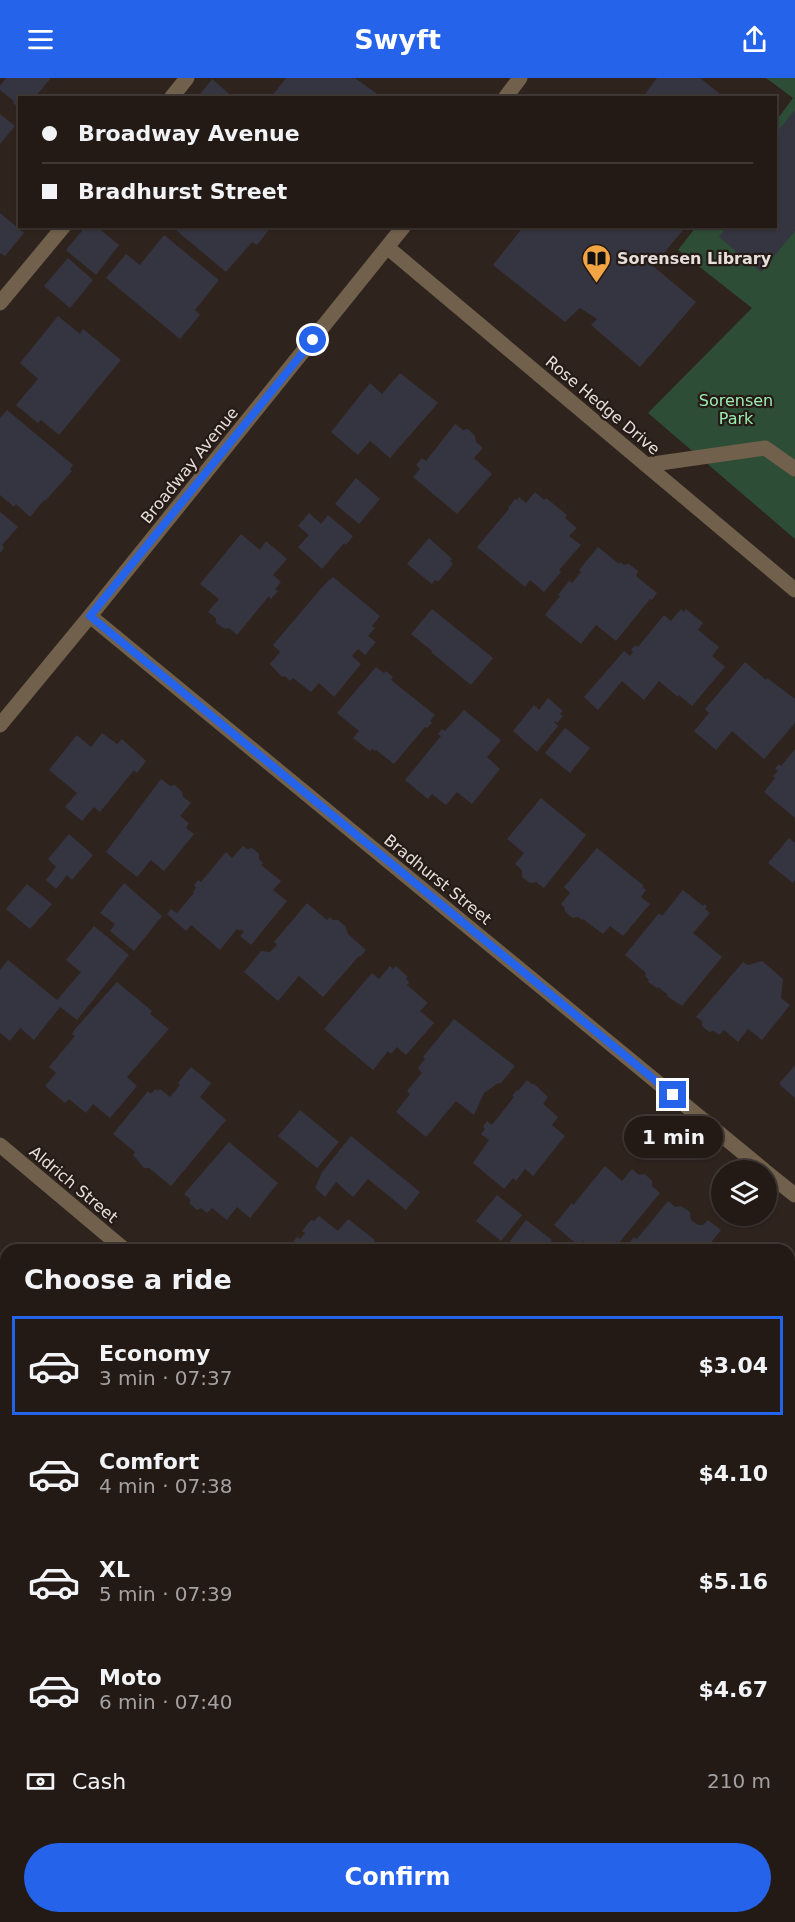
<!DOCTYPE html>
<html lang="en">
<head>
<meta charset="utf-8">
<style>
  body { margin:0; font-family:"DejaVu Sans",sans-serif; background:#2f2723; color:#f1f3f6; height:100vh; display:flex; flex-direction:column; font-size:22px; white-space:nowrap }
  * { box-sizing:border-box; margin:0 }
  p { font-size:20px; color:#a3a1a1 }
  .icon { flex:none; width:33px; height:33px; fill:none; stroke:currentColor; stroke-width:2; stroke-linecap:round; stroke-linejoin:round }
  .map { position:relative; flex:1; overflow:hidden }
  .details { position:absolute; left:0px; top:1166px; width:795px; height:680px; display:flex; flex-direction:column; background:#231a16; border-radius:18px 18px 0 0; box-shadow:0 2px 4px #0004,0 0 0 2px #403835 }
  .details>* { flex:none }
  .top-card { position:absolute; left:18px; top:18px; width:759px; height:132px; border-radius:0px; box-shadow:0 2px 4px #0004,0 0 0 2px #403835; display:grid; align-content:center; height:132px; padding:0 24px; background:#231a16 }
  .buttons { position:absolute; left:711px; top:1082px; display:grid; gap:12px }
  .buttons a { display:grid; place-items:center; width:66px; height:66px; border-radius:50%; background:#231a16; box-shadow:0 2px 4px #0004,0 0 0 2px #403835; font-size:30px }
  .end { position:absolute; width:27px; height:27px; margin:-14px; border:8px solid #2563eb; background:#fff; box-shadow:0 0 0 3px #fff }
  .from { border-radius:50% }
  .bubble { position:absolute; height:42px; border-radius:21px; background:#231a16; box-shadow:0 2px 4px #0004,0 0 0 2px #403835; font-size:20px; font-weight:800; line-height:42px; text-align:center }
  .top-card b { display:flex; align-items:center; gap:21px; height:57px; font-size:22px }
  .top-card b+b { border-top:2px solid #403835 }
  .top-card i { width:15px; height:15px; background:#f1f3f6 }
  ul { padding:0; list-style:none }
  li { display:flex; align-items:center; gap:18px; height:99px; margin:0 12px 9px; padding:0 12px; border:3px solid transparent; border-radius:0px }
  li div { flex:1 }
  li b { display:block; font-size:22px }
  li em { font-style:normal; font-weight:800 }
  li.current { border-color:#2563eb }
  li>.icon { width:54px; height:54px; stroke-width:1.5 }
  h2 { padding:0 24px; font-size:27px; line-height:72px }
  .pay { display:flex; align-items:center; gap:15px; height:66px; padding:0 24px; font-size:22px }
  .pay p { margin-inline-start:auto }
  .button { display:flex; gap:12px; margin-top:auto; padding:12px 24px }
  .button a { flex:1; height:69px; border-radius:36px; background:#2563eb; color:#fff; font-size:24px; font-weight:800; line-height:69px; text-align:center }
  header { display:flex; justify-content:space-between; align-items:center; height:78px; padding:0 24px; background:#2563eb; color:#fff; font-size:27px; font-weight:800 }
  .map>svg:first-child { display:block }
</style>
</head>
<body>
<header><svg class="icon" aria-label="menu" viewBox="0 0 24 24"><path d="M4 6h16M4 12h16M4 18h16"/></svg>Swyft<svg class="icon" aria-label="share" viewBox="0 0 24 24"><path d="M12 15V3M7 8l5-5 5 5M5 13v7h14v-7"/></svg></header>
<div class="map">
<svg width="795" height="1844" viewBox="0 0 795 1844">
  <rect width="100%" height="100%" fill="#2f231e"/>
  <!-- green -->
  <path fill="#2d4d36" d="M 766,0 L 795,0 L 795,461 L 648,335 L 752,230 L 678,172 L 696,149 L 776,148 L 776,43 L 793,20 Z"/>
  <!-- building -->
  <path fill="#353541" d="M 6,0 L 51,0 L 34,20 L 20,20 L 20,27 L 18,29 L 13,25 L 14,23 L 0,12 L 0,8 Z
    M 286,0 L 355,0 L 380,18 L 379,20 L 274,20 L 272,18 Z
    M 657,0 L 700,0 L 725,20 L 642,20 Z
    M 212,1 L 234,20 L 197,20 Z
    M 795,32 L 795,153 L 761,194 L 719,159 L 727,148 L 776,148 L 776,55 Z
    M 0,36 L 15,48 L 0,66 Z
    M 0,135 L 24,155 L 5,178 L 0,175 Z
    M 86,148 L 96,148 L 119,167 L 96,197 L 66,172 Z
    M 171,148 L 272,148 L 257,167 L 252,164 L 226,194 Z
    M 524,148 L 682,148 L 684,151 L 653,188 L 696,224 L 640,289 L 591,247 L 597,241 L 580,230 L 565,244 L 493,187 Z
    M 164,157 L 219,202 L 195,232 L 200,237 L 180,261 L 106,200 L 126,176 L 140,187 Z
    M 68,180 L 93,202 L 70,230 L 44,208 Z
    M 58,238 L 80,256 L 83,251 L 121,282 L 59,357 L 41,342 L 38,345 L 16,327 L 38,301 L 20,285 Z
    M 400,295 L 438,325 L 390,380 L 370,363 L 358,377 L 331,354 L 370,305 L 382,316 Z
    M 7,332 L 73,387 L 70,391 L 72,393 L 45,423 L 44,422 L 30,439 L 16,426 L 14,429 L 0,417 L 0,340 Z
    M 455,346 L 463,352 L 468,351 L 475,358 L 476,364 L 483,370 L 474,380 L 492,396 L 457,436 L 413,399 L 420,391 L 416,387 L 422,380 L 426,383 Z
    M 356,400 L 380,421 L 359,446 L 335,426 Z
    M 535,414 L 544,422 L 546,420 L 567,437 L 565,440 L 577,450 L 569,458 L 581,467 L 559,492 L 561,494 L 544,514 L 530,502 L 525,509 L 477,469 L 509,431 L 508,430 L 515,421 L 517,422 L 519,419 L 526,425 Z
    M 0,434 L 18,449 L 2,467 L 4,470 L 0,475 Z
    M 309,435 L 321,446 L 328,437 L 353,458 L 346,467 L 344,465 L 322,491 L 298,469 L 309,457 L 298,448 Z
    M 241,456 L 260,472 L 266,463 L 287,481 L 273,497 L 281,504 L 275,511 L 278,513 L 271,521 L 269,518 L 237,557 L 229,550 L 225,551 L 216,545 L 216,540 L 208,534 L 219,521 L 200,506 Z
    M 429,460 L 452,481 L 450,483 L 453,486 L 438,504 L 435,502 L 432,506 L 407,486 Z
    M 598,469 L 619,486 L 620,484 L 624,487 L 629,486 L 638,493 L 636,498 L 657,515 L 652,522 L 650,521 L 616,563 L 596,547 L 581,566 L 545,537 L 560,518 L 558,517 L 569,503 L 572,505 L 581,494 L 579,492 Z
    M 333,499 L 380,538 L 372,548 L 375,550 L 368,558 L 376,564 L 365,577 L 358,571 L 352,578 L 361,586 L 334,619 L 319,605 L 311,614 L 293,600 L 290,603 L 285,598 L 282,599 L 270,586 L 280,574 L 273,567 L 324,507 Z
    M 432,531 L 493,580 L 471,607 L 431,574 L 432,573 L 411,556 Z
    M 681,531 L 684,534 L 686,531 L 703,545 L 698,552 L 719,569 L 712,578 L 725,589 L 692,628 L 679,617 L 678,619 L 659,603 L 644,622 L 622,603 L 598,632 L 584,619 L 624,573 L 630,578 L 633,574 L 631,572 L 635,567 L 638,569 L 664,537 L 671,543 Z
    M 745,584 L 766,602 L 767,600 L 795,621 L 795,645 L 764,681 L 732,653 L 716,672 L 694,653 L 709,635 L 705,631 Z
    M 376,589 L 384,595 L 386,593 L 393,599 L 391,602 L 435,637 L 430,643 L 432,645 L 427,650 L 425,649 L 394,686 L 376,672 L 375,673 L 372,671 L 370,673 L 353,660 L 359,653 L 337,635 Z
    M 548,620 L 563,633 L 560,636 L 563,638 L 557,645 L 555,643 L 554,644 L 558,648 L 537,674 L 513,653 L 534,627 L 539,632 Z
    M 464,632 L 501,662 L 487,679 L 500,691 L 472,726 L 457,714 L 446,727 L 432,716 L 428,721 L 405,702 L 441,658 L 438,656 L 442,651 L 445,653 Z
    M 565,650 L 590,670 L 570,695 L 545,675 Z
    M 102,655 L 117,666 L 122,661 L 146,683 L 137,695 L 134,692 L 100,734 L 94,729 L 82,743 L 65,729 L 77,715 L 49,692 L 77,657 L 91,669 Z
    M 795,671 L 795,740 L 764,714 L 775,700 L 773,698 L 778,693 L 775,691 L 779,686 L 781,688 Z
    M 161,701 L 170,708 L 175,707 L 182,714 L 183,719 L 191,725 L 180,738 L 189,745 L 186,750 L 194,756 L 164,793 L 151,782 L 137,799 L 106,774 Z
    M 541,720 L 586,757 L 544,810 L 536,804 L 530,805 L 522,799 L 522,792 L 515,786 L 524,775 L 507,761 Z
    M 69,756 L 93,777 L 72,802 L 67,797 L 56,811 L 46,802 L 56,789 L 48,781 Z
    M 789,760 L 795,765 L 795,802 L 793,805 L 768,785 Z
    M 243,768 L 247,771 L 252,770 L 259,776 L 259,781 L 263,785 L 261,787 L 281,803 L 273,812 L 287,823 L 251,867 L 240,858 L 244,854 L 241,851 L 240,853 L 237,851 L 220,872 L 191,847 L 186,853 L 167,836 L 171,831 L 177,835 L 194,815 L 193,814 L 196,810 L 194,807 L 198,802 L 201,804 L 226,774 L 232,780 Z
    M 597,770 L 644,808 L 642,809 L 646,812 L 641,819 L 650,826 L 623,858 L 610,848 L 603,856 L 583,841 L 582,842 L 578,839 L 572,840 L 565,833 L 564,829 L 561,826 L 570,815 L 564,809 Z
    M 124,805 L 162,838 L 134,873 L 110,853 L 115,846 L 100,835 Z
    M 27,806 L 52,826 L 30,851 L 6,831 Z
    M 683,812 L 703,828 L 704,826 L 707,828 L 705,831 L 710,835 L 693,855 L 722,879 L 682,928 L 667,918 L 668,917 L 658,909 L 657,910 L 648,904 L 649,902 L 645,898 L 646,895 L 625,877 L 659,835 L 662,838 Z
    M 307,825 L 327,842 L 330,839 L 333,842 L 338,842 L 345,848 L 348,856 L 366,872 L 360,879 L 359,878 L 323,919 L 299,898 L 278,923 L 244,894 L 261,873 L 270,874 L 277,867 L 274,864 Z
    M 94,848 L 129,877 L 77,942 L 60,929 L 34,962 L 20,950 L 10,963 L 0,955 L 0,892 L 8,882 L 57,922 L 81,894 L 66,882 Z
    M 762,883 L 783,901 L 781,920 L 790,927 L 762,962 L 748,951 L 738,964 L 724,952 L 719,957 L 714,953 L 709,954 L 702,948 L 702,943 L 696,939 L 743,884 L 748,887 Z
    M 390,888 L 393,891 L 396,888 L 408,899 L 406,900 L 409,905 L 407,907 L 428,925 L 420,933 L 434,945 L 406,977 L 397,969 L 391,976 L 388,973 L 373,992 L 324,951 L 372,895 L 379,901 Z
    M 117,904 L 152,933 L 150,936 L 169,951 L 127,999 L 137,1008 L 110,1040 L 93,1026 L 86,1035 L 69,1021 L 65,1025 L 45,1008 L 56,995 L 49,989 L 75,958 L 72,956 L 75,951 Z
    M 454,941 L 515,988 L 500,1006 L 498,1005 L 484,1015 L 474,1037 L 456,1023 L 426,1059 L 396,1034 L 410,1016 L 407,1013 L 422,995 L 418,990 L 425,981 L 423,979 Z
    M 795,987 L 795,1020 L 779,1006 Z
    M 191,989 L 211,1005 L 200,1019 L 226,1042 L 171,1108 L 149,1090 L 144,1090 L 133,1077 L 135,1074 L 113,1056 L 148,1013 L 151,1016 L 155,1011 L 158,1013 L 160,1011 L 170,1019 L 180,1007 L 178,1005 Z
    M 527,1002 L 532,1006 L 534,1006 L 548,1019 L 543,1026 L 558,1039 L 552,1047 L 565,1058 L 533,1098 L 525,1091 L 516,1103 L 513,1100 L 504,1111 L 473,1085 L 489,1062 L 481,1056 L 485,1051 L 483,1049 L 487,1043 L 492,1047 L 514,1019 L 512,1018 L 517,1012 L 518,1013 Z
    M 300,1032 L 339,1064 L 317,1090 L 278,1058 Z
    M 351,1058 L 420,1114 L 406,1132 L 368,1101 L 353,1119 L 336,1104 L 325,1119 L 315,1110 L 322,1094 Z
    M 229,1064 L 278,1105 L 250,1140 L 237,1129 L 227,1142 L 212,1130 L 207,1135 L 201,1130 L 197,1132 L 190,1126 L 190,1121 L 184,1116 Z
    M 605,1088 L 622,1103 L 632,1091 L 639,1097 L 645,1096 L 652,1103 L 652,1108 L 660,1115 L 613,1172 L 602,1172 L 599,1169 L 597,1172 L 594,1172 L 583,1163 L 579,1168 L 554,1147 L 572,1125 L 573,1127 Z
    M 497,1117 L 522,1137 L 501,1163 L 476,1143 Z
    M 668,1123 L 675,1129 L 681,1128 L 690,1134 L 691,1142 L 698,1147 L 703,1147 L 708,1142 L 721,1152 L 705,1172 L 628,1172 L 632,1167 L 629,1165 L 634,1159 L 637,1161 Z
    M 319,1138 L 338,1153 L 348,1141 L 375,1162 L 368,1172 L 290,1172 L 289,1169 L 297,1159 L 300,1161 L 305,1155 L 302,1153 L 311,1142 L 314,1143 Z
    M 526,1142 L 552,1162 L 544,1172 L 513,1172 L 507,1167 Z
    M 6,1187 L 6,1267 L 0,1260 L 0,1195 Z
    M 792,1219 L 795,1222 L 795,1246 L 789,1253 L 789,1220 Z
    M 795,1272 L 795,1342 L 789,1338 L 789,1280 Z
    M 0,1306 L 6,1311 L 6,1320 L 0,1327 Z
    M 6,1331 L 6,1369 L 0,1364 L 0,1338 Z
    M 0,1395 L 6,1400 L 6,1442 L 0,1437 Z
    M 6,1515 L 6,1585 L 0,1580 L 0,1559 L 2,1557 L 0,1555 L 0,1522 Z
    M 789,1533 L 794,1538 L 792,1541 L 794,1543 L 789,1549 Z
    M 795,1559 L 795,1617 L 789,1612 L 789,1566 Z
    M 789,1827 L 795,1832 L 795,1839 L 791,1844 L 714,1844 L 708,1839 L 789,1839 Z
    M 329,1839 L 411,1839 L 417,1844 L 325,1844 Z
    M 589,1839 L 605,1839 L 601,1844 L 595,1844 Z"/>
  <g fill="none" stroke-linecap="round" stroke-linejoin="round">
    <!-- minor -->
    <path stroke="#70604c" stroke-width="15" d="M 171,20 L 187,0
      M 505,20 L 520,0
      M 387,169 L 795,512
      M 0,225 L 64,148
      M 646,387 L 765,370 L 795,391
      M 90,538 L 764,1092
      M 0,647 L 90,538 L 404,148
      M 0,1067 L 125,1172
      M 766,1094 L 795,1117
      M 0,1721 L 6,1726
      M 789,1726 L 795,1731
      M 141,1839 L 147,1844"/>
  </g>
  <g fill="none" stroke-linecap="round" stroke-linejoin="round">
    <!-- route -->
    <path stroke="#2563eb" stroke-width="8" d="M 313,262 L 90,538 L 673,1017"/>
  </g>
  <!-- icons -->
  <defs>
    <symbol id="library-pin" viewBox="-11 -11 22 30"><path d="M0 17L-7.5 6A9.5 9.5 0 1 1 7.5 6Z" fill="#f3a443" stroke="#251a15"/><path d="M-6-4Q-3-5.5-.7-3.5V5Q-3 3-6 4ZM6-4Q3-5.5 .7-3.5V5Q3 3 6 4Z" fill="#111"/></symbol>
  </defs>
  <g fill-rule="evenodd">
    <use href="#library-pin" x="580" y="164" width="33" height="45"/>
  </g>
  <g text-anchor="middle" stroke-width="4.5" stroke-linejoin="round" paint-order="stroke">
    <!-- poi labels -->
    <g font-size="16" font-weight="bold" fill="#e6dedb" stroke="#251a15" text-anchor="start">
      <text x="617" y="186">Sorensen Library</text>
    </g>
    <!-- park labels -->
    <g font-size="16" fill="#9cecb2" stroke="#251a15">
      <text x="736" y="328">Sorensen<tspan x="736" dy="18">Park</tspan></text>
    </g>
    <!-- street labels -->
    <g font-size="16" fill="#e6dedb" stroke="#251a15">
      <text transform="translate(603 327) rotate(40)" y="6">Rose Hedge Drive</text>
      <text transform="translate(189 387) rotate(-51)" y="6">Broadway Avenue</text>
      <text transform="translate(438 801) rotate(39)" y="6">Bradhurst Street</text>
      <text transform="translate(74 1106) rotate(40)" y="6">Aldrich Street</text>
    </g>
  </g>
</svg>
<div class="buttons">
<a><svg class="icon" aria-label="layers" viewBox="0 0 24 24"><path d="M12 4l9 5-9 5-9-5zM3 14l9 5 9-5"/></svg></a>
</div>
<i class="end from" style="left:313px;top:262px"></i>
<i class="end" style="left:673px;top:1017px"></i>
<div class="bubble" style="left:624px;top:1038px;width:99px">1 min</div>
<div class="top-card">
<b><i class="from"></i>Broadway Avenue</b>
<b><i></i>Bradhurst Street</b>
</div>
<section class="details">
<h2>Choose a ride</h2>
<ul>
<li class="current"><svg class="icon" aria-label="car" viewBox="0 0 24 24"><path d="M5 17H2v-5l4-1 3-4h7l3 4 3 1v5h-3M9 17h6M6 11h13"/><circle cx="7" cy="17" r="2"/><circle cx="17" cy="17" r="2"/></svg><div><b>Economy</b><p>3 min · 07:37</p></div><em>$3.04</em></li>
<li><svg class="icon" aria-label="car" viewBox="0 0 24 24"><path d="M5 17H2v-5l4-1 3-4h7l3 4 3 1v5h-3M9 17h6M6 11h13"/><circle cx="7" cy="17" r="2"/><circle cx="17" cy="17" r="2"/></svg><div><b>Comfort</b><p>4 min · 07:38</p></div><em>$4.10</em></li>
<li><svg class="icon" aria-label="car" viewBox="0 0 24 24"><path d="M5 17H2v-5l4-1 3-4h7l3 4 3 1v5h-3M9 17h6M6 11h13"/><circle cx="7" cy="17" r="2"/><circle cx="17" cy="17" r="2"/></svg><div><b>XL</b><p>5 min · 07:39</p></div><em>$5.16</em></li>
<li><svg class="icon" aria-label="car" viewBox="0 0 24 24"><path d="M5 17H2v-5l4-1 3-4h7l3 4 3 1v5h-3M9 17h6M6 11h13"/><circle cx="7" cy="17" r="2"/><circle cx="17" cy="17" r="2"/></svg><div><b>Moto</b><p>6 min · 07:40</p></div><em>$4.67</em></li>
</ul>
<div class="pay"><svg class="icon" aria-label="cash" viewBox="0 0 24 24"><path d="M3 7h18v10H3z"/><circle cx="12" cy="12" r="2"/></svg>Cash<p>210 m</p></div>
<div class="button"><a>Confirm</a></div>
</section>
</div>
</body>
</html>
